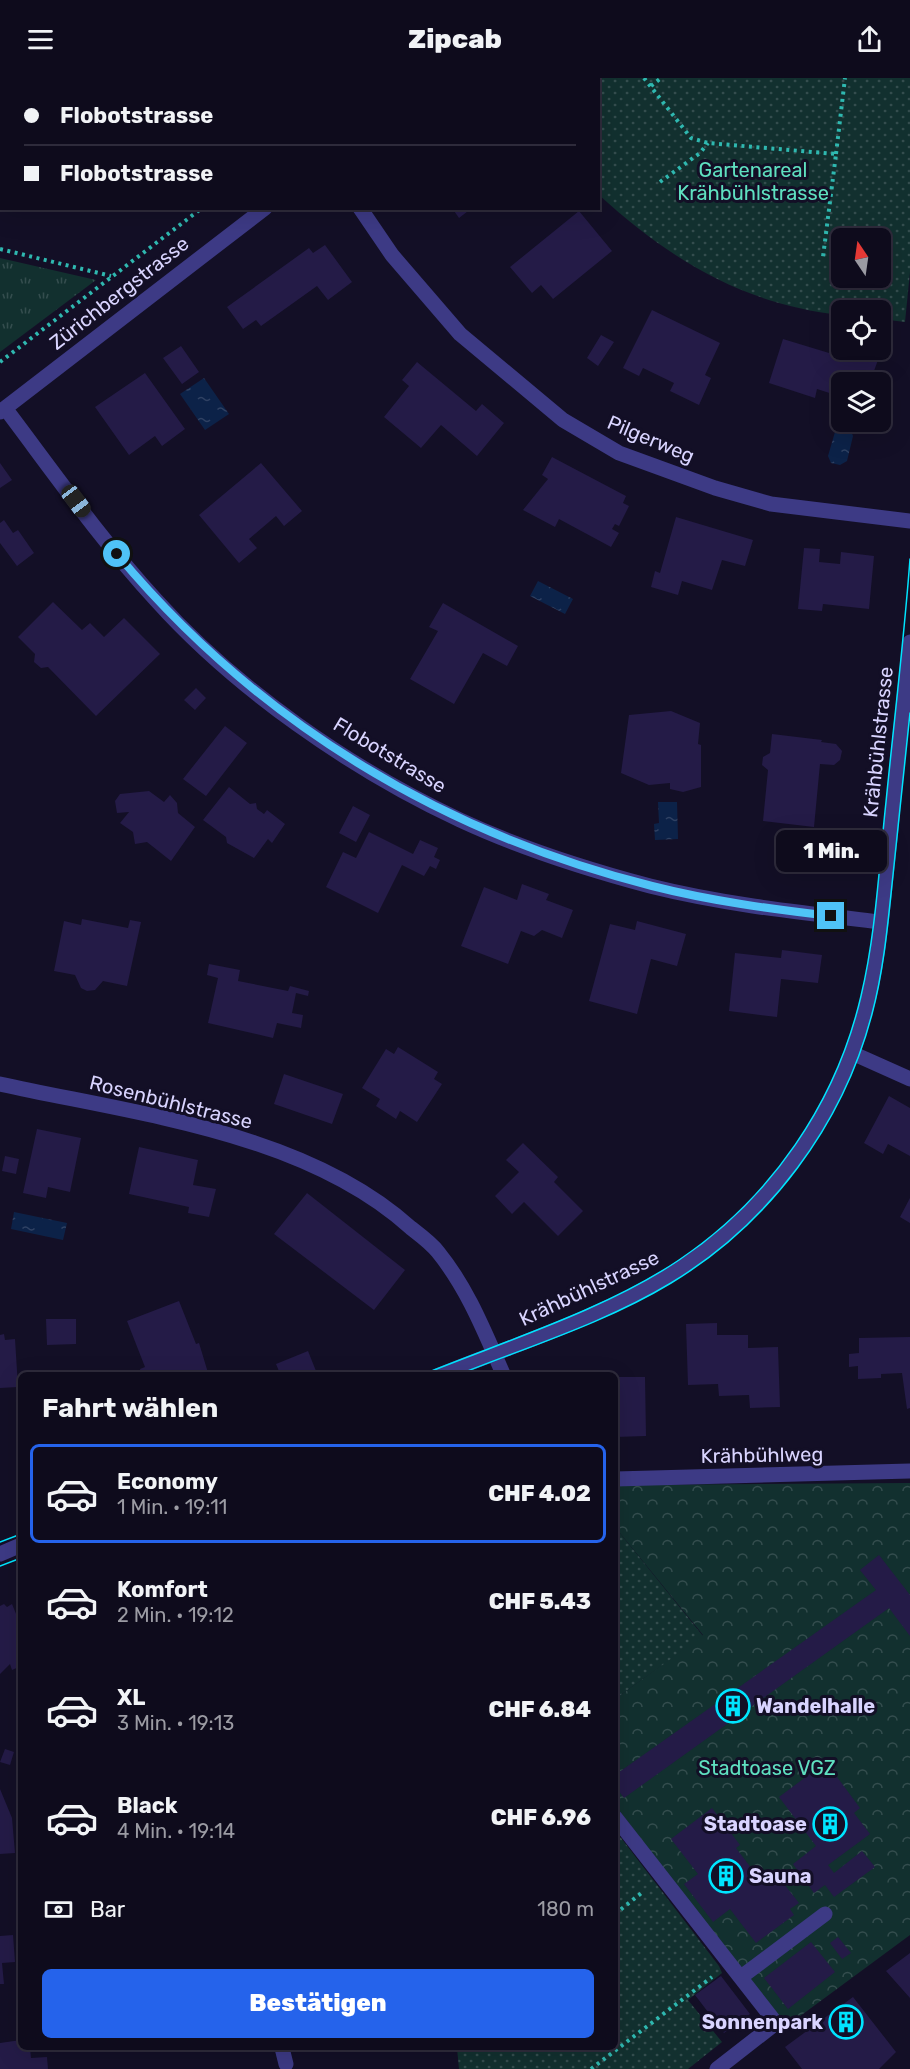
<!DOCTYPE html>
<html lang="de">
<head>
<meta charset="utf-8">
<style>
  body { margin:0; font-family:Rubik,sans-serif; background:#1c1929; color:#f1f3f6; height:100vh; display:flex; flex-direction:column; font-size:22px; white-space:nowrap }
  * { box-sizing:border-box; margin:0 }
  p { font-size:20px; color:#9b9ba3 }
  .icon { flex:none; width:33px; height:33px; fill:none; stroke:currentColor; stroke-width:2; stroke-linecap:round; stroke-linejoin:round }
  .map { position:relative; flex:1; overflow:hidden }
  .drawer { position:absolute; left:18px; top:1294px; width:600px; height:678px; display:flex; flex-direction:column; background:#0e0b1c; border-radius:9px; box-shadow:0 6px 24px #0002,0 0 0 2px #2e2b3b }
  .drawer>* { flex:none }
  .hud { position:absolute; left:0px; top:0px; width:600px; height:132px; box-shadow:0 6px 24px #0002,0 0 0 2px #2e2b3b; display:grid; align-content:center; height:132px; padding:0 24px; background:#0e0b1c }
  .needle { width:39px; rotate:347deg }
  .buttons { position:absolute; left:831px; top:150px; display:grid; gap:12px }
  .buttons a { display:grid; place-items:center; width:60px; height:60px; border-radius:9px; background:#0e0b1c; box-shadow:0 6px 24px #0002,0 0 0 2px #2e2b3b; font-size:30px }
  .end { position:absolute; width:27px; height:27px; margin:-14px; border:8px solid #4fc3f7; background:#111; box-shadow:0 0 0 3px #111 }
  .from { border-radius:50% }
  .bubble { position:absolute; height:42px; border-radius:9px; background:#0e0b1c; box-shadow:0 6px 24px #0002,0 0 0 2px #2e2b3b; font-size:20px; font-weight:800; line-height:42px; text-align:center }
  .car { position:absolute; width:18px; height:36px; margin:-18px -9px; border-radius:8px; box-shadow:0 0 4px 2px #0007; background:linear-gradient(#222 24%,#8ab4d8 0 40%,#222 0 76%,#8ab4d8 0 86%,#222 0) }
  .hud b { display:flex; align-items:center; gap:21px; height:57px; font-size:22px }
  .hud b+b { border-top:2px solid #2e2b3b }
  .hud i { width:15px; height:15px; background:#f1f3f6 }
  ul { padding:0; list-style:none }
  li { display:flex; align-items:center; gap:18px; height:99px; margin:0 12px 9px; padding:0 12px; border:3px solid transparent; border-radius:9px }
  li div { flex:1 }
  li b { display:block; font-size:22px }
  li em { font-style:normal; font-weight:800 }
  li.active { border-color:#2563eb }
  li>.icon { width:54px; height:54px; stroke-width:1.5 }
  h2 { padding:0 24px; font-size:27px; line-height:72px }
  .pay { display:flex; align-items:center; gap:15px; height:66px; padding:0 24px; font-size:22px }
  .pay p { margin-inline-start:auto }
  .button { display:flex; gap:12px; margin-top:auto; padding:12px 24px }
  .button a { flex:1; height:69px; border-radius:9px; background:#2563eb; color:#fff; font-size:24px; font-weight:800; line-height:69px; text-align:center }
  header { display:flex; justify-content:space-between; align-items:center; height:78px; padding:0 24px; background:#0e0b1c; font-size:27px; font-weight:800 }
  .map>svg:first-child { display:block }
</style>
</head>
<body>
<header><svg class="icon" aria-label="menu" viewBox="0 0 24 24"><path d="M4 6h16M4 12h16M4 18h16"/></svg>Zipcab<svg class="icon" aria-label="share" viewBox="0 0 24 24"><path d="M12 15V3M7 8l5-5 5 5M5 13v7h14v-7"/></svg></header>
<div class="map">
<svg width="910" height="1991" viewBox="0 0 910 1991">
  <defs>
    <pattern id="grass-tufts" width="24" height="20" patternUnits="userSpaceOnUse" patternTransform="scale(1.5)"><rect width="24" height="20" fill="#12302f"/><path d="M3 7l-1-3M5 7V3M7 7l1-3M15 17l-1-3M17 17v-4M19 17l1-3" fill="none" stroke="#344d4e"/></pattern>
    <pattern id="park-crowns" width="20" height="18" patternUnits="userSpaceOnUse" patternTransform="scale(1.5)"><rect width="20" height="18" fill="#12302f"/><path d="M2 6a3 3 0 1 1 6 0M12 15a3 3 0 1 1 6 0" fill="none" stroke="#344d4e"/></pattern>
    <pattern id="garden-dots" width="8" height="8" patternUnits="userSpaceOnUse" patternTransform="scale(1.5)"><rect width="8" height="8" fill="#12302f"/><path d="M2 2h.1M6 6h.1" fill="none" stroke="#344d4e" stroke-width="1.8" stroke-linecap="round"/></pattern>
    <pattern id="water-ripples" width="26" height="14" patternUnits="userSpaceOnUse" patternTransform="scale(1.5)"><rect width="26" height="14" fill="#0c2248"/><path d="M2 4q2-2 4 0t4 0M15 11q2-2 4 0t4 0" fill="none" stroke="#2f4163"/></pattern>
  </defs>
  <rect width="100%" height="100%" fill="#130f26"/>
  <!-- grass -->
  <path fill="url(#grass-tufts)" d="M 0,180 L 96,202 L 0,274 Z"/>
  <!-- park -->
  <path fill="url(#park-crowns)" d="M 910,1405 L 910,1857 L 784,1950 L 615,1727 L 615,1621 L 703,1557 L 615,1449 L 615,1407 Z"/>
  <!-- garden -->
  <path fill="url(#garden-dots)" fill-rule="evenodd" d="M 512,0 L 910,0 L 910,194 L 905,244 L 881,241 L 880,232 L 842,232 L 841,237 C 742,226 671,182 599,117 L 598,2 L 510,1 ZM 842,160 L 880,160 L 880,200 L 842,200 Z
    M 615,1449 L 703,1558 L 615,1621 Z
    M 615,1752 L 719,1888 L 722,1895 L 688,1922 L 722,1964 L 688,1991 L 459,1991 L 457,1970 L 615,1970 Z"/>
  <!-- water -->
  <path fill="url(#water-ripples)" d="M 204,300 L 229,336 L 205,352 L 180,316 Z
    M 842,349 L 850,351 L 853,358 L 847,383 L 840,387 L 831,385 L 828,378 L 835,354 Z
    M 538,503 L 573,521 L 565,536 L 530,518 Z
    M 658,724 L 677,724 L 678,761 L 655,762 L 654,746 L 659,745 Z
    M 14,1134 L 67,1145 L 63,1162 L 11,1151 Z"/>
  <!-- building -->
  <path fill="#241b47" d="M 452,130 L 472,130 L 459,140 Z
    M 579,133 L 612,173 L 553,221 L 541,207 L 532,215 L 510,189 Z
    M 325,167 L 352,204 L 328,222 L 317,208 L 261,248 L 256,242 L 243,251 L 227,229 L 309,170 L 313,175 Z
    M 652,232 L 720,265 L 705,297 L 711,300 L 699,327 L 670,313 L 674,305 L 643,290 L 639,298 L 623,290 Z
    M 837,238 L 842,239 L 842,272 L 860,272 L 859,275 L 878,282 L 870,304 L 842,304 L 842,319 L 817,311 L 815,320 L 769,305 L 783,261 L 829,275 Z
    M 601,257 L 614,264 L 598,288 L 587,280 Z
    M 181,268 L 199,294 L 182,306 L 163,280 Z
    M 417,284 L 476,333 L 482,326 L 504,345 L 477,378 L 441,347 L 421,370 L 384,339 L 409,308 L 402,302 Z
    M 145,295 L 185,351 L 162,368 L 155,358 L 129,377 L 95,329 Z
    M 552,379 L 626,418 L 623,425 L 629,428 L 619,448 L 615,446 L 612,451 L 619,455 L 611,469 L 559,441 L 555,449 L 523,432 L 548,401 L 542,397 Z
    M 0,385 L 12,402 L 0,410 Z
    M 261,385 L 302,433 L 284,448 L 276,438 L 249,461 L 257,470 L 239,485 L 199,437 Z
    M 676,439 L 753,462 L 745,488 L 722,482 L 712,512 L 682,503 L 678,517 L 651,509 L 655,493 L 660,495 Z
    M 4,442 L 13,455 L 18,452 L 34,475 L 17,488 L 0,465 L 0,445 Z
    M 804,470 L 820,471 L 819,484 L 840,486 L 841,474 L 874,478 L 869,531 L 823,526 L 822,533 L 798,531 Z
    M 53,524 L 82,552 L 90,545 L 104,559 L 124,540 L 160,576 L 96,638 L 48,589 L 41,590 L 34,584 L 35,576 L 18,559 Z
    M 443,525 L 518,568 L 507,588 L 483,575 L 454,626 L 410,601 L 438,553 L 429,549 Z
    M 196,610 L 206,620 L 195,632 L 184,622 Z
    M 671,633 L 700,645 L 698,666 L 701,667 L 701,709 L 683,714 L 670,711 L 670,705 L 649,707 L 621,695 L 629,637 Z
    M 225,648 L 247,665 L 206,718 L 183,701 Z
    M 772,656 L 822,662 L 821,664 L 836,666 L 842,673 L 840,682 L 834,687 L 820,686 L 814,749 L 763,743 L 768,692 L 762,687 L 763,679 L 770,675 Z
    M 229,709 L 250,726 L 256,725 L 257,731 L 264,736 L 267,732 L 285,746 L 272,765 L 268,761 L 254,780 L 227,765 L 226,759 L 203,742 Z
    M 149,713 L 164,724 L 170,717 L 177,725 L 178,735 L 195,749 L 171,783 L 147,764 L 135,766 L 133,754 L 120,745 L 129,734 L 117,735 L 115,723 L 120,716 Z
    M 353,728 L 370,737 L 356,764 L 339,755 Z
    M 369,754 L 413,776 L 420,762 L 438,770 L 434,779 L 440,782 L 436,791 L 430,788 L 424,798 L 402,787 L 378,835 L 326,809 L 343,774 L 356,780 Z
    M 522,806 L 549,816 L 546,822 L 573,832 L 562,860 L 542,852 L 534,858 L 521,853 L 508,886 L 461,868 L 484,809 L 517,822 Z
    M 82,841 L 128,850 L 130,842 L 141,844 L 127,908 L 103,903 L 95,912 L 87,913 L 81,910 L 75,897 L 54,893 L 64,843 L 81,847 Z
    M 637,843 L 686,856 L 677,888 L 651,881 L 637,936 L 589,923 L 610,846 L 635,852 Z
    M 782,872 L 822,877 L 818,905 L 781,901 L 777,939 L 729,933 L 735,875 L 781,880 Z
    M 209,886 L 240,892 L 238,903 L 288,913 L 290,908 L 309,913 L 308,918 L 296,915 L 292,935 L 303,937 L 301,950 L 277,945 L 273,960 L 208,945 L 218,900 L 207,897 Z
    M 398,969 L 438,994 L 434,1001 L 442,1006 L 417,1044 L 400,1033 L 396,1041 L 376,1028 L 380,1021 L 362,1010 L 386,971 L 394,976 Z
    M 284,996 L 343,1016 L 332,1046 L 274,1026 Z
    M 889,1018 L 910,1030 L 910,1078 L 888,1066 L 883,1076 L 864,1065 Z
    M 37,1051 L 81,1060 L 70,1114 L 48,1109 L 46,1120 L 23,1115 Z
    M 523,1065 L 558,1099 L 554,1104 L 583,1133 L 558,1158 L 524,1124 L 512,1136 L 495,1118 L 519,1094 L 506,1082 Z
    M 139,1069 L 198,1082 L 193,1107 L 216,1111 L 209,1139 L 188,1135 L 189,1129 L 129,1116 Z
    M 5,1078 L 19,1081 L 16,1096 L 2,1093 Z
    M 307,1115 L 405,1192 L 374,1232 L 274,1156 Z
    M 910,1120 L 910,1145 L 900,1139 Z
    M 179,1223 L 196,1266 L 199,1265 L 209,1298 L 142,1298 L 140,1291 L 145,1289 L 127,1243 Z
    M 46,1241 L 76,1241 L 76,1266 L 47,1267 Z
    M 717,1245 L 717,1257 L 748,1257 L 748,1270 L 778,1269 L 780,1329 L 750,1330 L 749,1317 L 719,1318 L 718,1306 L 688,1307 L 686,1246 Z
    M 4,1256 L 5,1262 L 15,1261 L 18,1309 L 0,1310 L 0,1257 Z
    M 910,1259 L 910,1330 L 907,1331 L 902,1295 L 881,1296 L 881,1300 L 858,1301 L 858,1288 L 849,1289 L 849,1276 L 859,1275 L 859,1260 Z
    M 308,1273 L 318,1298 L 281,1298 L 276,1286 Z
    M 612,1293 L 612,1298 L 582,1298 L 582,1294 Z
    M 615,1299 L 645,1299 L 646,1358 L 615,1359 Z
    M 879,1477 L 910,1517 L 910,1558 L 889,1530 L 624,1720 L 615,1708 L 615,1697 L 876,1512 L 860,1492 Z
    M 4,1526 L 7,1529 L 12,1526 L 21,1548 L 21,1588 L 12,1592 L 10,1586 L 0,1596 L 0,1528 Z
    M 5,1671 L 14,1674 L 10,1687 L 0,1684 Z
    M 826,1684 L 860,1730 L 854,1735 L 870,1756 L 828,1787 L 834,1795 L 862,1773 L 875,1789 L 834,1819 L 825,1807 L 814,1815 L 793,1786 L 816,1768 L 779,1719 Z
    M 0,1711 L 12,1740 L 15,1775 L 0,1776 Z
    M 712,1730 L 740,1767 L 736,1770 L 761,1803 L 765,1800 L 771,1808 L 780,1801 L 799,1825 L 790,1831 L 794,1837 L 756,1865 L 730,1831 L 713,1844 L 684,1806 L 698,1796 L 671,1761 Z
    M 13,1857 L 15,1884 L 2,1885 L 4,1906 L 0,1906 L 0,1858 Z
    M 838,1859 L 851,1875 L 842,1881 L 830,1865 Z
    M 811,1864 L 835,1894 L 788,1931 L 764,1900 Z
    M 910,1875 L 910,1920 L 886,1893 Z
    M 721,1898 L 750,1936 L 724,1955 L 695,1917 Z
    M 853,1919 L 896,1974 L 879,1991 L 802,1991 L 785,1969 Z
    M 21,1962 L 21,1970 L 30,1970 L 31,1980 L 47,1979 L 48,1991 L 0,1991 L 0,1965 Z"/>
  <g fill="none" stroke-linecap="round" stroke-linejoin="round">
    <!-- path -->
    <path stroke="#2fb8b0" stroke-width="4" stroke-dasharray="3 4.5" stroke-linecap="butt" d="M 644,0 L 691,60 L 708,65 L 836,76 L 823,179
      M 386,2 L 388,0
      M 651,8 L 661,0
      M 836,76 L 845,0
      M 660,104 L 700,75 L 708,65
      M 0,171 L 111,198
      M 0,284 L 202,130
      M 615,1836 L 644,1813
      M 591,1991 L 712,1899"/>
    <!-- service -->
    <path stroke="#3d3a85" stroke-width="15" d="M 852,975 L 910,1001
      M 615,1739 L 776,1945 L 717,1991
      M 741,1899 L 825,1836"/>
    <!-- minor -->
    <path stroke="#3d3a85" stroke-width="15" d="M 449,2 L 451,0
      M 360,130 L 392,177 L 460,256 L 563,342 L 619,375 L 715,410 L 771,426 L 910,443
      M 5,330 C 54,395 101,462 156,522 C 236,611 351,691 460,742 C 520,770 586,791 650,808 C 726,827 804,835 881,844
      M 0,334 L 265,130
      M 0,1006 C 135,1036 305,1054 411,1150 C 420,1157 431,1165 438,1174 C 468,1211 485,1255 504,1298
      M 615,1401 L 910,1393
      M 282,1970 L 286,1986"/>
    <!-- tertiary -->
    <path stroke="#3d3a85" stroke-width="15" d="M 437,1298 C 511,1268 590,1243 659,1203 C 766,1142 843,1034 870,914 C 881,864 884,812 890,761 C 896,695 903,629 910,564
      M 0,1476 L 21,1467"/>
    <!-- tram -->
    <path stroke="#00e5ff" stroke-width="1.5" d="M 419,1298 C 502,1264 605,1232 679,1182 C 771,1120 836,1025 861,918 C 876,855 879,788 886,724 C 894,643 904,562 910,481
      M 455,1298 C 527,1269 605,1245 671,1205 C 769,1146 843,1047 872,936 C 884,891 888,844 893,797 C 899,743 904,689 910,635
      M 0,1464 L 21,1456
      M 0,1488 L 21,1480"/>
  </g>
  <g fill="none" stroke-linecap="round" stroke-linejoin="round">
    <!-- route -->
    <path stroke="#4fc3f7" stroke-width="8" d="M 117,476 C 256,643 441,755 652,808 C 711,823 771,831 831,838"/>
  </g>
  <!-- icons -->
  <defs>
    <symbol id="building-ring" viewBox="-11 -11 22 22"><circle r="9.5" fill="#130f26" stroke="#00e5ff" stroke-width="1.5"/><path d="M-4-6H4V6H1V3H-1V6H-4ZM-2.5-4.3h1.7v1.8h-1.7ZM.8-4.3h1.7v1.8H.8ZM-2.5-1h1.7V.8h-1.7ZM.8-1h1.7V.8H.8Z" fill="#00e5ff"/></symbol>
  </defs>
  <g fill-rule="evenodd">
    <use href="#building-ring" x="714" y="1609" width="38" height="38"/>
    <use href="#building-ring" x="811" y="1727" width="38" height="38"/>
    <use href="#building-ring" x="707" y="1779" width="38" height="38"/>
    <use href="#building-ring" x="827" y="1925" width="38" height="38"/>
  </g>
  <g text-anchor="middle" stroke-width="6" stroke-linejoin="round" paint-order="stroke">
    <!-- park labels -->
    <g font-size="20" fill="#5fe0c0" stroke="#130f26">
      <text x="753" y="99">Gartenareal<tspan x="753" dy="23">Krähbühlstrasse</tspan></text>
      <text x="767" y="1697">Stadtoase VGZ</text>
    </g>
    <!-- street labels -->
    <g font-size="20" fill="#d9d4ff" stroke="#130f26">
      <text transform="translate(119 215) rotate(-38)" y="7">Zürichbergstrasse</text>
      <text transform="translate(651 361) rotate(23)" y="7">Pilgerweg</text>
      <text transform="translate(878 664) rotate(-84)" y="7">Krähbühlstrasse</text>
      <text transform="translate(390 677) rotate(31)" y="7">Flobotstrasse</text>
      <text transform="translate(171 1024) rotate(14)" y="7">Rosenbühlstrasse</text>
      <text transform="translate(589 1210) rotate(-25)" y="7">Krähbühlstrasse</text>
      <text transform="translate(762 1377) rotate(-1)" y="7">Krähbühlweg</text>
    </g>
    <!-- poi labels -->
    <g font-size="20" font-weight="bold" fill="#d9d4ff" stroke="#130f26" text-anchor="start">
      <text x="756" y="1635">Wandelhalle</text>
      <text x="807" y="1753" text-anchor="end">Stadtoase</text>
      <text x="749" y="1805">Sauna</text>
      <text x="823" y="1951" text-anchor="end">Sonnenpark</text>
    </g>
  </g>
</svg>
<div class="buttons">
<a><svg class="needle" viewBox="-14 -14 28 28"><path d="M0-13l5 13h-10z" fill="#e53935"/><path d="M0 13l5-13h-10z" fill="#9b9ba3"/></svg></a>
<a><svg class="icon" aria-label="locate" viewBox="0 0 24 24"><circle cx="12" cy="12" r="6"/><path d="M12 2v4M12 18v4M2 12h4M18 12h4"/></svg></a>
<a><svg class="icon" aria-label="layers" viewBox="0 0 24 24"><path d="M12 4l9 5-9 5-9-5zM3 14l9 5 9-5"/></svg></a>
</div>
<i class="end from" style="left:117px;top:476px"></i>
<i class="end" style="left:831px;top:838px"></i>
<div class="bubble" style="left:776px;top:752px;width:111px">1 Min.</div>
<i class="car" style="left:76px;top:423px;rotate:143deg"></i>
<div class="hud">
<b><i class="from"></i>Flobotstrasse</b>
<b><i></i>Flobotstrasse</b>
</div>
<section class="drawer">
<h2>Fahrt wählen</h2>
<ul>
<li class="active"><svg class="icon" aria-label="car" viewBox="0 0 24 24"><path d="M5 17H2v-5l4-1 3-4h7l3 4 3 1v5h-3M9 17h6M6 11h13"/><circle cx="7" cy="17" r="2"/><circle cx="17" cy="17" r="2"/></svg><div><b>Economy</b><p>1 Min. · 19:11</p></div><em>CHF 4.02</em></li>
<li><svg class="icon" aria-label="car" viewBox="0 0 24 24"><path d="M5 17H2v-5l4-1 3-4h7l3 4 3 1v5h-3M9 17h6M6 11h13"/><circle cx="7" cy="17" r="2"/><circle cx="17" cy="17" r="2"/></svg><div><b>Komfort</b><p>2 Min. · 19:12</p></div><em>CHF 5.43</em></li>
<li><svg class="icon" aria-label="car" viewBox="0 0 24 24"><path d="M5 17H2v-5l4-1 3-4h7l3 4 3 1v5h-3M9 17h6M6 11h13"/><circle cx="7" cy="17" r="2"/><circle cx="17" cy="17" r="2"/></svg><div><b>XL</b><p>3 Min. · 19:13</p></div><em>CHF 6.84</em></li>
<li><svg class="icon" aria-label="car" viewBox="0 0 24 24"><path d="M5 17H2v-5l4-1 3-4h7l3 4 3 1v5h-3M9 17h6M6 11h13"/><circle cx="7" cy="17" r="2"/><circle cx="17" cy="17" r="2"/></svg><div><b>Black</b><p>4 Min. · 19:14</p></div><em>CHF 6.96</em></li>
</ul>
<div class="pay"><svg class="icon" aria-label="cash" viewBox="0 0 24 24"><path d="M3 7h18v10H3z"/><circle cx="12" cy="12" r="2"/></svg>Bar<p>180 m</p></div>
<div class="button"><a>Bestätigen</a></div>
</section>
</div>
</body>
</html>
